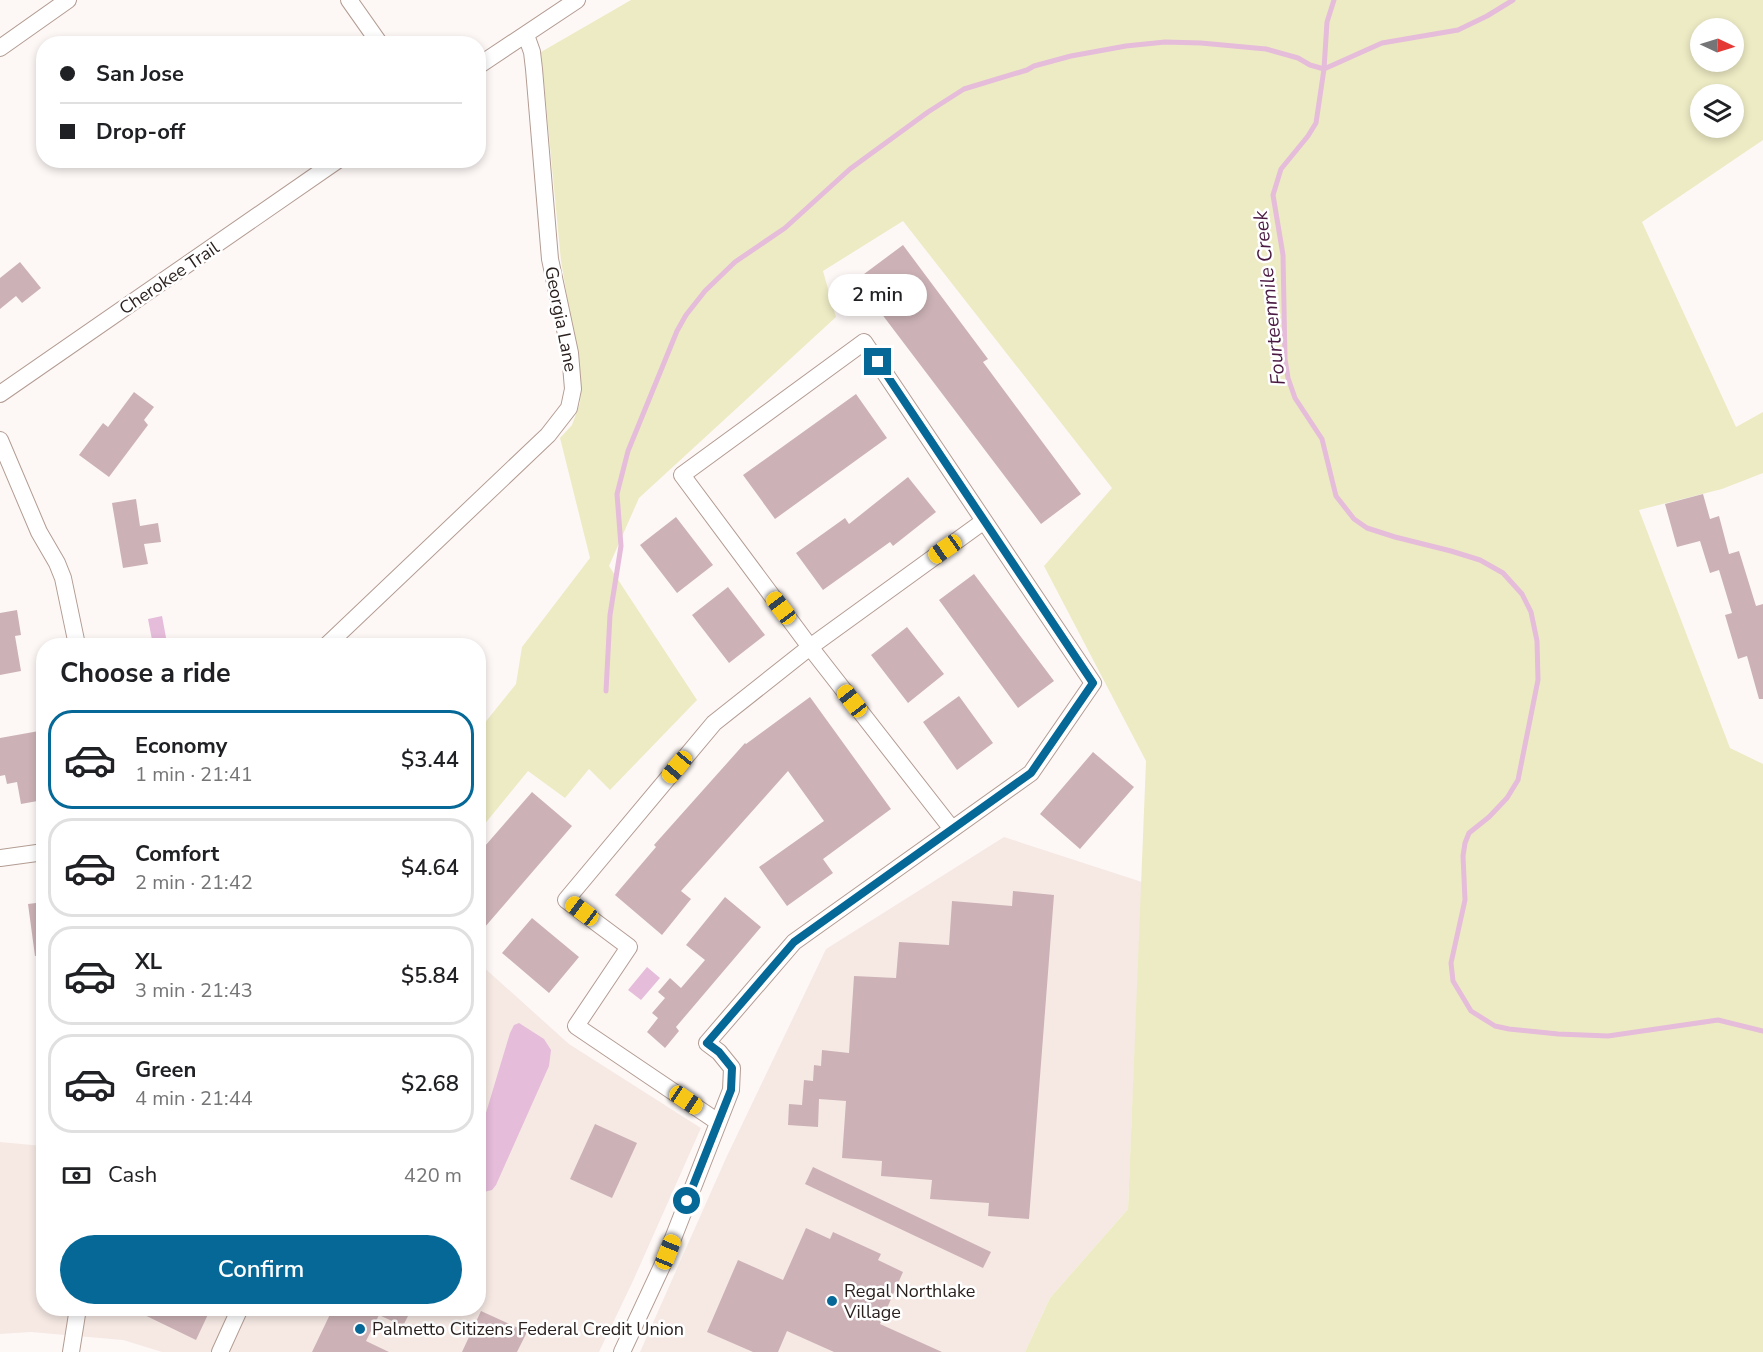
<!DOCTYPE html>
<html lang="en">
<head>
<meta charset="utf-8">
<style>
  body { margin:0; font-family:"Nunito Sans",sans-serif; background:#f2f2f2; color:#202124; height:100vh; display:flex; flex-direction:column; font-size:22px; white-space:nowrap }
  * { box-sizing:border-box; margin:0 }
  p { font-size:20px; color:#757577 }
  .icon { flex:none; width:33px; height:33px; fill:none; stroke:currentColor; stroke-width:2; stroke-linecap:round; stroke-linejoin:round }
  .map { position:relative; flex:1; overflow:hidden }
  .sheet { position:absolute; left:36px; top:638px; width:450px; height:678px; display:flex; flex-direction:column; background:#fff; border-radius:24px; box-shadow:0 3px 9px #0003 }
  .sheet>* { flex:none }
  .top-card { position:absolute; left:36px; top:36px; width:450px; height:132px; border-radius:24px; box-shadow:0 3px 9px #0003; display:grid; align-content:center; height:132px; padding:0 24px; background:#fff }
  .needle { width:39px; rotate:94deg }
  .fabs { position:absolute; left:1690px; top:18px; display:grid; gap:12px }
  .fabs a { display:grid; place-items:center; width:54px; height:54px; border-radius:50%; background:#fff; box-shadow:0 3px 9px #0003; font-size:30px }
  .end { position:absolute; width:27px; height:27px; margin:-14px; border:8px solid #056897; background:#fff; box-shadow:0 0 0 3px #fff }
  .from { border-radius:50% }
  .bubble { position:absolute; height:42px; border-radius:21px; background:#fff; box-shadow:0 3px 9px #0003; font-size:20px; font-weight:600; line-height:42px; text-align:center }
  .car { position:absolute; width:18px; height:36px; margin:-18px -9px; border-radius:8px; box-shadow:0 0 4px 2px #0007; background:linear-gradient(#f5c518 24%,#345 0 40%,#f5c518 0 76%,#345 0 86%,#f5c518 0) }
  .top-card b { display:flex; align-items:center; gap:21px; height:57px; font-size:22px }
  .top-card b+b { border-top:2px solid #e0e0e0 }
  .top-card i { width:15px; height:15px; background:#202124 }
  ul { padding:0; list-style:none }
  li { display:flex; align-items:center; gap:18px; height:99px; margin:0 12px 9px; padding:0 12px; border:3px solid #e0e0e0; border-radius:24px }
  li div { flex:1 }
  li b { display:block; font-size:22px }
  li em { font-style:normal; font-weight:600 }
  li.on { border-color:#056897 }
  li>.icon { width:54px; height:54px; stroke-width:1.5 }
  h2 { padding:0 24px; font-size:27px; line-height:72px }
  .pay { display:flex; align-items:center; gap:15px; height:66px; padding:0 24px; font-size:22px }
  .pay p { margin-inline-start:auto }
  .primary-button { display:flex; gap:12px; margin-top:auto; padding:12px 24px }
  .primary-button a { flex:1; height:69px; border-radius:36px; background:#056897; color:#fff; font-size:24px; font-weight:600; line-height:69px; text-align:center }
  .map>svg:first-child { display:block }
</style>
</head>
<body>
<div class="map">
<svg width="1763" height="1352" viewBox="0 0 1763 1352">
  <rect width="100%" height="100%" fill="#fdf8f6"/>
  <!-- built -->
  <path fill="#f6e9e4" d="M 1004,837 L 1142,882 L 1128,1209 L 1050,1298 L 1025,1352 L 640,1352 L 726,1158 L 826,949 Z
    M 479,963 L 569,1044 L 701,1128 L 633,1281 L 599,1352 L 162,1352 L 123,1340 L 31,1332 L 0,1334 L 0,1142 L 43,1146 L 44,1308 L 478,1308 Z"/>
  <!-- green -->
  <path fill="#edebc4" fill-rule="evenodd" d="M 631,0 L 1763,0 L 1763,140 L 1642,222 L 1736,427 L 1763,412 L 1763,473 L 1722,489 L 1639,510 L 1730,748 L 1763,764 L 1763,1352 L 1025,1352 L 1050,1298 L 1128,1209 L 1146,761 L 1044,566 L 1112,488 L 903,221 L 823,271 L 836,317 L 639,498 L 609,566 L 697,700 L 610,790 L 589,769 L 565,798 L 528,771 L 479,831 L 479,730 L 516,684 L 522,647 L 590,558 L 560,438 L 572,425 L 580,403 L 581,380 L 561,261 L 541,52 ZM 1701,28 L 1734,28 L 1734,62 L 1701,62 ZM 1701,94 L 1734,94 L 1734,128 L 1701,128 Z"/>
  <!-- water -->
  <path fill="#e5bcda" d="M 162,616 L 167,643 L 153,645 L 148,619 Z
    M 647,967 L 660,978 L 641,1000 L 628,990 Z
    M 519,1023 L 544,1039 L 551,1050 L 549,1066 L 496,1185 L 492,1190 L 484,1192 L 479,1189 L 479,1136 L 510,1033 L 514,1025 Z"/>
  <g fill="none" stroke-linecap="round" stroke-linejoin="round">
    <!-- stream -->
    <path stroke="#e5bcda" stroke-width="5" d="M 1334,0 L 1327,22 L 1324,69 L 1316,123 L 1308,136 L 1281,169 L 1273,195 L 1283,255 L 1285,359 L 1288,378 L 1295,398 L 1322,439 L 1336,496 L 1354,519 L 1367,528 L 1395,537 L 1451,551 L 1480,560 L 1503,573 L 1522,594 L 1531,612 L 1537,641 L 1538,680 L 1518,780 L 1507,798 L 1489,817 L 1469,833 L 1465,843 L 1463,856 L 1465,900 L 1451,963 L 1453,981 L 1471,1011 L 1495,1026 L 1509,1029 L 1558,1034 L 1608,1036 L 1718,1020 L 1763,1031
      M 606,691 L 610,615 L 621,546 L 617,494 L 628,451 L 677,331 L 686,315 L 705,291 L 735,262 L 785,228 L 850,169 L 928,112 L 964,89 L 1027,70 L 1034,66 L 1071,56 L 1126,46 L 1165,42 L 1201,43 L 1266,49 L 1298,58 L 1310,65 L 1324,69 L 1382,43 L 1458,30 L 1487,16 L 1513,0"/>
  </g>
  <!-- building -->
  <path fill="#ccb2b6" d="M 903,245 L 988,359 L 983,362 L 1081,494 L 1041,524 L 856,280 Z
    M 20,262 L 41,288 L 22,303 L 16,296 L 0,309 L 0,278 Z
    M 134,392 L 154,407 L 144,420 L 148,425 L 109,477 L 79,455 L 103,423 L 108,427 Z
    M 856,394 L 887,438 L 775,519 L 743,475 Z
    M 908,477 L 936,512 L 893,546 L 890,542 L 823,590 L 796,553 L 845,518 L 849,524 Z
    M 1703,494 L 1710,519 L 1719,516 L 1729,554 L 1739,551 L 1756,606 L 1763,604 L 1763,699 L 1759,699 L 1747,656 L 1738,659 L 1725,615 L 1732,613 L 1719,570 L 1710,573 L 1700,541 L 1677,547 L 1665,504 Z
    M 136,499 L 140,526 L 158,523 L 161,542 L 144,544 L 148,564 L 123,568 L 112,503 Z
    M 676,517 L 713,565 L 677,593 L 640,545 Z
    M 974,574 L 1054,681 L 1018,708 L 939,600 Z
    M 728,587 L 765,635 L 729,663 L 692,615 Z
    M 17,610 L 21,635 L 15,636 L 21,671 L 0,675 L 0,613 Z
    M 907,627 L 944,674 L 908,703 L 871,655 Z
    M 959,696 L 993,743 L 957,770 L 923,722 Z
    M 810,697 L 891,809 L 823,859 L 833,873 L 787,906 L 759,867 L 824,821 L 788,771 L 681,891 L 691,899 L 662,935 L 615,895 L 656,847 L 654,845 L 745,743 L 746,744 Z
    M 39,731 L 44,760 L 44,780 L 39,781 L 43,800 L 21,804 L 17,782 L 7,784 L 5,775 L 0,776 L 0,738 Z
    M 1093,752 L 1134,787 L 1080,849 L 1040,814 Z
    M 532,792 L 572,826 L 478,935 L 478,854 Z
    M 1013,891 L 1054,895 L 1029,1219 L 988,1216 L 989,1203 L 930,1199 L 932,1180 L 881,1176 L 882,1161 L 842,1158 L 846,1101 L 819,1099 L 818,1127 L 788,1125 L 789,1104 L 802,1105 L 804,1080 L 813,1081 L 814,1065 L 821,1066 L 822,1050 L 849,1053 L 854,976 L 896,978 L 899,942 L 949,945 L 952,901 L 1012,906 Z
    M 725,897 L 761,927 L 676,1027 L 679,1031 L 665,1048 L 647,1032 L 658,1018 L 652,1013 L 665,998 L 658,992 L 670,978 L 681,988 L 705,960 L 686,945 Z
    M 44,902 L 44,955 L 35,956 L 28,904 Z
    M 532,918 L 579,957 L 549,993 L 502,953 Z
    M 595,1124 L 637,1143 L 612,1198 L 570,1179 Z
    M 813,1167 L 991,1252 L 983,1268 L 805,1184 Z
    M 806,1228 L 830,1239 L 833,1232 L 881,1254 L 878,1260 L 903,1272 L 880,1324 L 942,1352 L 834,1352 L 787,1331 L 778,1352 L 753,1352 L 707,1332 L 738,1260 L 783,1280 Z
    M 130,1308 L 211,1308 L 196,1340 Z
    M 333,1308 L 412,1308 L 403,1326 L 379,1315 L 366,1341 L 389,1352 L 312,1352 Z
    M 481,1311 L 527,1332 L 517,1352 L 462,1352 Z"/>
  <g fill="none" stroke-linecap="round" stroke-linejoin="round">
    <defs>
      <path id="minor" d="M 349,0 L 380,44
        M 0,48 L 68,0
        M 478,66 L 577,0
        M 0,394 L 338,160
        M 0,440 L 39,532 L 57,563 L 63,578 L 77,645
        M 327,645 L 548,435 L 569,408 L 573,389 L 570,353 L 550,259 L 534,69 L 532,52 L 526,35
        M 952,829 L 810,647 L 984,521
        M 0,858 L 44,852
        M 71,1352 L 78,1308
        M 220,1352 L 240,1308
        M 622,1352 L 663,1264 L 731,1090 L 732,1068 L 719,1052 L 707,1043 L 794,942 L 1031,773 L 1093,683 L 864,342 L 682,475 L 810,647 L 714,723 L 566,900 L 629,947 L 576,1026 L 718,1122"/>
    </defs>
    <!-- minor casing -->
    <use href="#minor" stroke="#b39c93" stroke-width="18"/>
    <!-- minor -->
    <use href="#minor" stroke="#fff" stroke-width="16"/>
  </g>
  <g fill="none" stroke-linecap="round" stroke-linejoin="round">
    <!-- route -->
    <path stroke="#056897" stroke-width="8" d="M 687,1201 L 731,1090 L 732,1068 L 719,1052 L 707,1043 L 794,942 L 1031,773 L 1093,683 L 878,362"/>
  </g>
  <!-- markers -->
  <g fill="#056897" stroke="#fff" stroke-width="2">
    <circle cx="832" cy="1301" r="6"/>
    <circle cx="360" cy="1329" r="6"/>
  </g>
  <g text-anchor="middle" stroke-width="5" stroke-linejoin="round" paint-order="stroke">
    <!-- street labels -->
    <g font-size="18" fill="#2b221f" stroke="#fff">
      <text transform="translate(169 278) rotate(-34)" y="6">Cherokee Trail</text>
      <text transform="translate(561 319) rotate(79)" y="6">Georgia Lane</text>
    </g>
    <!-- poi labels -->
    <g font-size="18" fill="#2b221f" stroke="#fff" text-anchor="start">
      <text x="844" y="1297">Regal Northlake<tspan x="844" dy="21">Village</tspan></text>
      <text x="372" y="1335">Palmetto Citizens Federal Credit Union</text>
    </g>
    <!-- water labels -->
    <g font-size="20" font-style="italic" fill="#4b1a42" stroke="#fff">
      <text transform="translate(1269 298) rotate(-96)" y="7">Fourteenmile Creek</text>
    </g>
  </g>
</svg>
<div class="fabs">
<a><svg class="needle" viewBox="-14 -14 28 28"><path d="M0-13l5 13h-10z" fill="#e53935"/><path d="M0 13l5-13h-10z" fill="#757577"/></svg></a>
<a><svg class="icon" aria-label="layers" viewBox="0 0 24 24"><path d="M12 4l9 5-9 5-9-5zM3 14l9 5 9-5"/></svg></a>
</div>
<i class="end from" style="left:687px;top:1201px"></i>
<i class="end" style="left:878px;top:362px"></i>
<div class="bubble" style="left:828px;top:274px;width:99px">2 min</div>
<i class="car" style="left:945px;top:549px;rotate:235deg"></i>
<i class="car" style="left:781px;top:608px;rotate:323deg"></i>
<i class="car" style="left:852px;top:701px;rotate:322deg"></i>
<i class="car" style="left:677px;top:767px;rotate:220deg"></i>
<i class="car" style="left:582px;top:911px;rotate:307deg"></i>
<i class="car" style="left:686px;top:1100px;rotate:124deg"></i>
<i class="car" style="left:668px;top:1252px;rotate:22deg"></i>
<div class="top-card">
<b><i class="from"></i>San Jose</b>
<b><i></i>Drop-off</b>
</div>
<section class="sheet">
<h2>Choose a ride</h2>
<ul>
<li class="on"><svg class="icon" aria-label="car" viewBox="0 0 24 24"><path d="M5 17H2v-5l4-1 3-4h7l3 4 3 1v5h-3M9 17h6M6 11h13"/><circle cx="7" cy="17" r="2"/><circle cx="17" cy="17" r="2"/></svg><div><b>Economy</b><p>1 min · 21:41</p></div><em>$3.44</em></li>
<li><svg class="icon" aria-label="car" viewBox="0 0 24 24"><path d="M5 17H2v-5l4-1 3-4h7l3 4 3 1v5h-3M9 17h6M6 11h13"/><circle cx="7" cy="17" r="2"/><circle cx="17" cy="17" r="2"/></svg><div><b>Comfort</b><p>2 min · 21:42</p></div><em>$4.64</em></li>
<li><svg class="icon" aria-label="car" viewBox="0 0 24 24"><path d="M5 17H2v-5l4-1 3-4h7l3 4 3 1v5h-3M9 17h6M6 11h13"/><circle cx="7" cy="17" r="2"/><circle cx="17" cy="17" r="2"/></svg><div><b>XL</b><p>3 min · 21:43</p></div><em>$5.84</em></li>
<li><svg class="icon" aria-label="car" viewBox="0 0 24 24"><path d="M5 17H2v-5l4-1 3-4h7l3 4 3 1v5h-3M9 17h6M6 11h13"/><circle cx="7" cy="17" r="2"/><circle cx="17" cy="17" r="2"/></svg><div><b>Green</b><p>4 min · 21:44</p></div><em>$2.68</em></li>
</ul>
<div class="pay"><svg class="icon" aria-label="cash" viewBox="0 0 24 24"><path d="M3 7h18v10H3z"/><circle cx="12" cy="12" r="2"/></svg>Cash<p>420 m</p></div>
<div class="primary-button"><a>Confirm</a></div>
</section>
</div>
</body>
</html>
